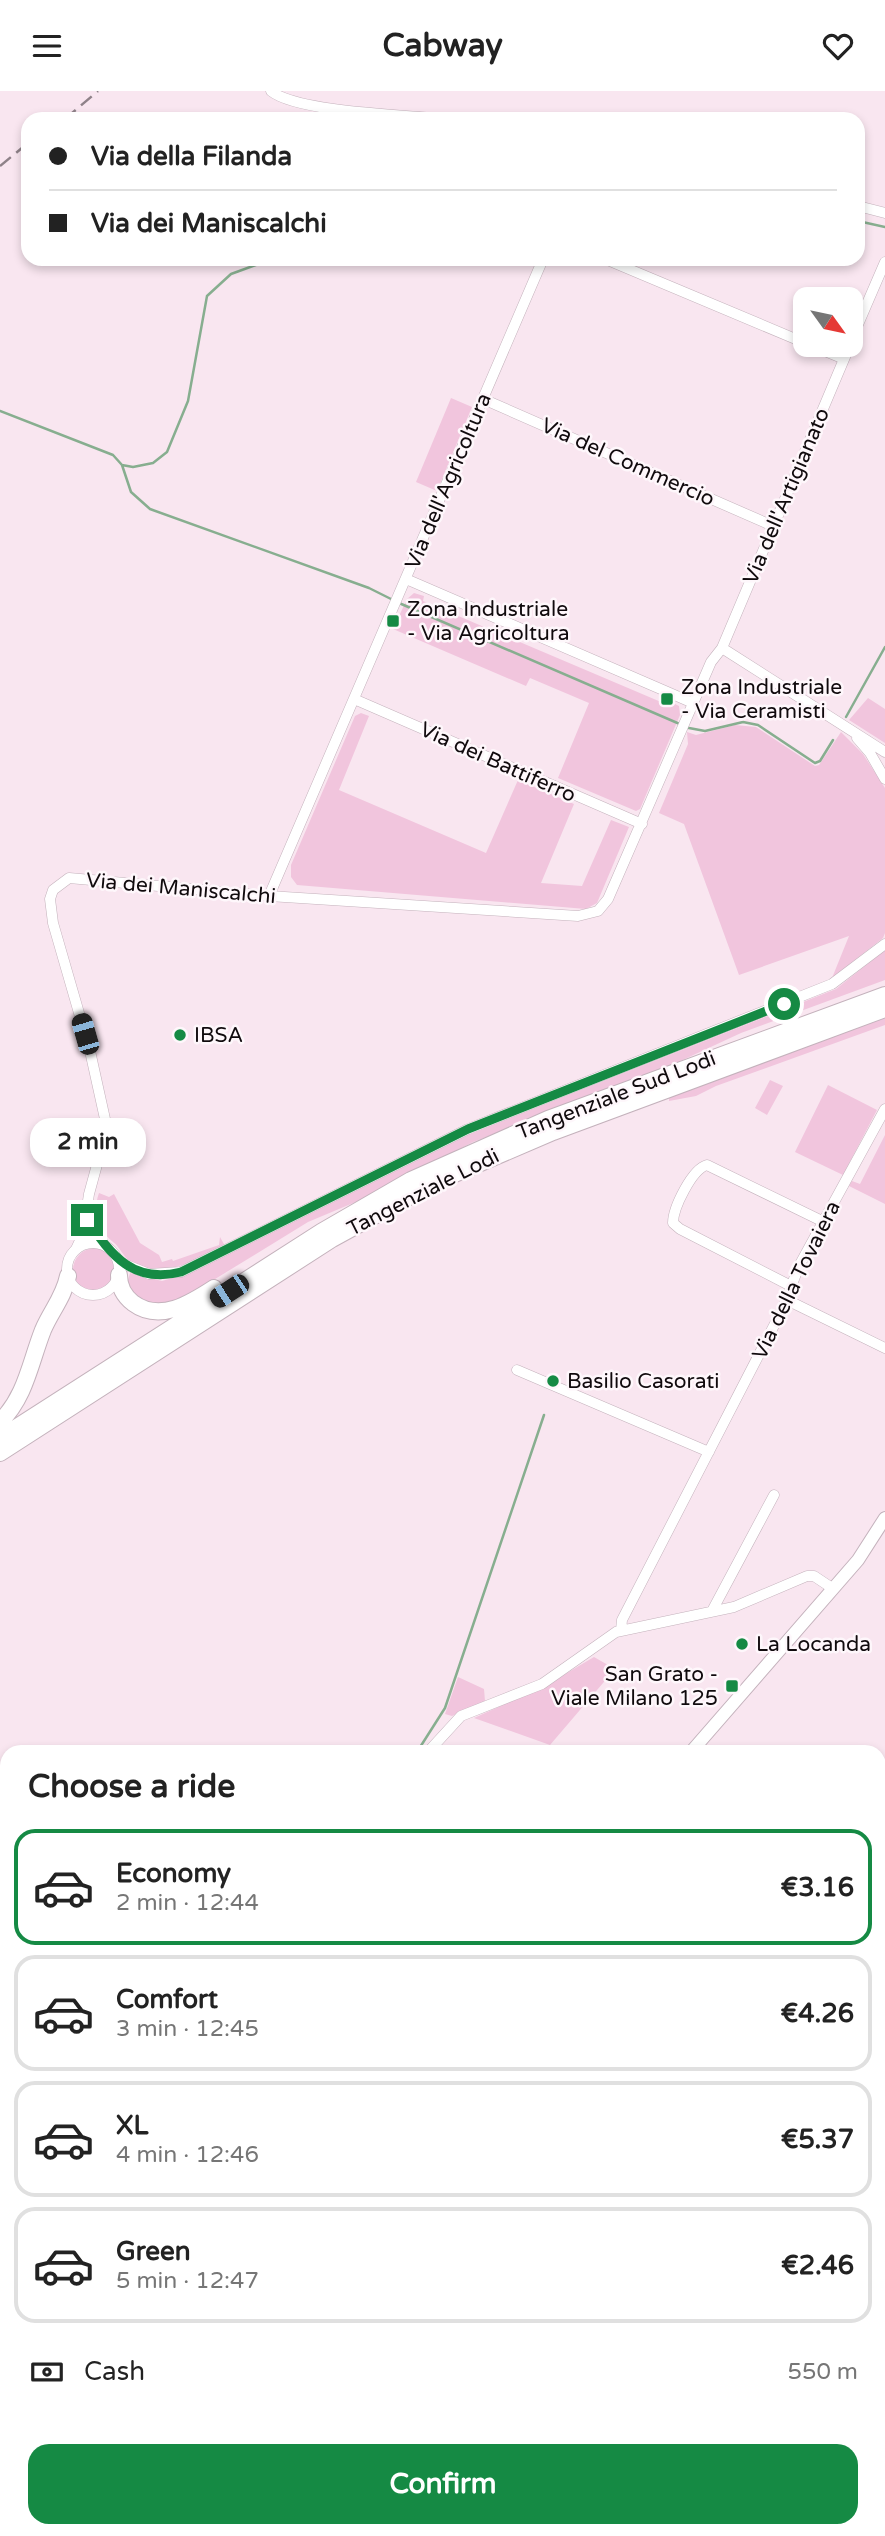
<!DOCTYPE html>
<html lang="en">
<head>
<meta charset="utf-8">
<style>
  body { margin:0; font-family:"Varela Round",sans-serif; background:#f2f2f2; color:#222; height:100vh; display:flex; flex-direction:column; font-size:26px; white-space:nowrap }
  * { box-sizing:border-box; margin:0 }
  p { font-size:23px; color:#767676 }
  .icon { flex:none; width:38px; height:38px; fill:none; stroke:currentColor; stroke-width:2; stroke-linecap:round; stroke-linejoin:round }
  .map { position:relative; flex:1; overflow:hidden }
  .side { position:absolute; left:0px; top:1654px; width:886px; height:793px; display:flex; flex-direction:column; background:#fff; border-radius:21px 21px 0 0; box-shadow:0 4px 10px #0003 }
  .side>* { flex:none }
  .hud { position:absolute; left:21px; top:21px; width:844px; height:154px; border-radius:21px; box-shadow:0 4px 10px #0003; display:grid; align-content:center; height:154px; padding:0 28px; background:#fff }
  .needle { width:46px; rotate:123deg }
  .tools { position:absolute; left:793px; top:196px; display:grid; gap:14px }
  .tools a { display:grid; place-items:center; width:70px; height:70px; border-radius:14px; background:#fff; box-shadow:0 4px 10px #0003; font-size:35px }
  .end { position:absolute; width:32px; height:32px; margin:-16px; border:9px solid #158a44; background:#fff; box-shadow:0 0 0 4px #fff }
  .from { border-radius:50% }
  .bubble { position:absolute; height:49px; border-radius:21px; background:#fff; box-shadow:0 4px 10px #0003; font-size:23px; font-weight:800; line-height:49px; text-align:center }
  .car { position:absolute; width:21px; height:42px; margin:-21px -10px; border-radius:9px; box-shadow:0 0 5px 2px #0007; background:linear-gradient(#222 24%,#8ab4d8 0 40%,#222 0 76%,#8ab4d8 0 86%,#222 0) }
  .hud b { display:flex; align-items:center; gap:24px; height:66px; font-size:26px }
  .hud b+b { border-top:2px solid #e0e0e0 }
  .hud i { width:18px; height:18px; background:#222 }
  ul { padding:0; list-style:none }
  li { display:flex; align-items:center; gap:21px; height:116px; margin:0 14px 10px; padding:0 14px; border:4px solid #e0e0e0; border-radius:21px }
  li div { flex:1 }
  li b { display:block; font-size:26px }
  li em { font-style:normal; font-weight:800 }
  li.active { border-color:#158a44 }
  li>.icon { width:63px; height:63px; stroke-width:1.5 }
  h2 { padding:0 28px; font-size:32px; line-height:84px }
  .pay { display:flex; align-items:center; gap:18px; height:77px; padding:0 28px; font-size:26px }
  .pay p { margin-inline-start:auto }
  .button { display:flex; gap:14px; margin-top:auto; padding:14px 28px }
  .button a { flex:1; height:80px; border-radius:21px; background:#158a44; color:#fff; font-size:28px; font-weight:800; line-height:80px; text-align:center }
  header { display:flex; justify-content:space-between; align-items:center; height:91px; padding:0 28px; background:#fff; font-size:32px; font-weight:800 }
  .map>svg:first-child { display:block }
</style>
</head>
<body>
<header><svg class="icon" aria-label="menu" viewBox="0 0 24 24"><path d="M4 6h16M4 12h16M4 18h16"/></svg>Cabway<svg class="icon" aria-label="heart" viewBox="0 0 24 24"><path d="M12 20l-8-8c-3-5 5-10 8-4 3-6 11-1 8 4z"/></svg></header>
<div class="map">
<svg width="885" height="2445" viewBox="0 0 885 2445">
  <rect width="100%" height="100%" fill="#f9e6f0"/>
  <!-- green -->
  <path fill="#f1c5dd" d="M 451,307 L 472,316 L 437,400 L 416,391 Z
    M 414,502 L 424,505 L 423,510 L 661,611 L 663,607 L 679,615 L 680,624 L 640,718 L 636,720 L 558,687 L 589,612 L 530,587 L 526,595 L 393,538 L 407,508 Z
    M 868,607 L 885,618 L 885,652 L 849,629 Z
    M 361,622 L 369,625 L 339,699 L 486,762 L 518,689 L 574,713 L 541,792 L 582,795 L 611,729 L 629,736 L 597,812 L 586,818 L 297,794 L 291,786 L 291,774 L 355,625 Z
    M 735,634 L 756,636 L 815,675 L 819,674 L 841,641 L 863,663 L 885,697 L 885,842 L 883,847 L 832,887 L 849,845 L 739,884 L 684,733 L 659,722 L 688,653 L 687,641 L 696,644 Z
    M 885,859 L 885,889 L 741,942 L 674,973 L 473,1051 L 358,1110 L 308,1131 L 176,1212 L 160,1215 L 135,1209 L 127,1193 L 130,1182 L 162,1190 L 190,1182 L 470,1043 L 836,898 Z
    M 885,927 L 885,934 L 716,995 L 696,1005 L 669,1010 L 669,1006 Z
    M 770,989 L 783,995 L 767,1024 L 755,1017 Z
    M 828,994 L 877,1019 L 843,1084 L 795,1061 Z
    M 885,1044 L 885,1113 L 849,1095 L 852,1090 L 860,1093 Z
    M 99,1102 L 109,1106 L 114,1103 L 140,1152 L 159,1164 L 162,1171 L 172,1168 L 173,1170 L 219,1154 L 220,1146 L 225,1155 C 196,1169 163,1189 131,1171 C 123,1166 120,1156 113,1151 C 97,1138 92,1122 99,1102 Z
    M73 1179a22 22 0 1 1 44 0a22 22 0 1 1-44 0Z
    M 594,1566 L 615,1578 L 550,1654 L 474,1627 L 545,1595 Z
    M 458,1586 L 484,1598 L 485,1610 L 452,1625 L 445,1623 Z
    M 879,1903 L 885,1905 L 885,2445 L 28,2445 L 32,2440 L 878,2440 Z
    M 7,1999 L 7,2338 L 0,2332 L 0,2005 Z"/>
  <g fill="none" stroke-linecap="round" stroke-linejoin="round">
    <!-- stream -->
    <path stroke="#87ae8f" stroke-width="2.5" d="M 858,130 L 885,136
      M 0,320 L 113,364 L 122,374 L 133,376 L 153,372 L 167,361 L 188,310 L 207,205 L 231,183 L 272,168
      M 122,374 L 131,401 L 150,418 L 369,497 L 393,509
      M 399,512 L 689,637 L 705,640 L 743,631 L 758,634 L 815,672 L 820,670 L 833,649
      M 846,626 L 885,556
      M 417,1661 L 445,1617 L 544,1324
      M 0,1793 L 7,1792
      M 686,2445 L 694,2440"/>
    <defs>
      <path id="minor" d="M 271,0 C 297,21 405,24 443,28
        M 858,115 L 885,122
        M 605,168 L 805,252
        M 850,252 L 885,171
        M 810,254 L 844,268
        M 483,308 L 773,435
        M 406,488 L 693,612
        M 722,557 L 885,661
        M 354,608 L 642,733
        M 857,647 L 870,662 L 885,688
        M 269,805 L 543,168
        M67 1178a26 26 0 1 1 52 0a26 26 0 1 1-52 0Z
        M 76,1158 L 83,1143 L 89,1103 L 107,1037 L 90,960 L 53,832 L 50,808 L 53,799 L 69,787 L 269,805 L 578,825 L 598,820 L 608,808 L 711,571 L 722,557 L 850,254
        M 119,1171 L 149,1183 L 181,1181 L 468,1038 L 832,893 L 885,853
        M 791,1195 L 680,1138 L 673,1132 C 673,1117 692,1078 707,1074 L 824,1131
        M 787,1209 L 885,1257
        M 517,1279 L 709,1361
        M 712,1520 L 774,1404
        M 621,1539 L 622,1529 L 783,1217 L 799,1175 L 885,1018
        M 428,1661 L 461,1625 L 542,1593 L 616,1541 L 734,1516 L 807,1485 L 814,1485 L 832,1497
        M 0,1817 L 7,1823
        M 0,1981 L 7,1981
        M 159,2440 L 170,2445"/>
      <path id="tertiary" d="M 691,1661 L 858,1469 L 885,1427
        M 21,2445 L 26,2440"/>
      <path id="trunk" d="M 119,1184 C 119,1196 124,1205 133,1212 C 160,1232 191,1212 214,1197
        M 0,1331 C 26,1305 30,1272 43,1239 C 51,1220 64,1206 68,1185
        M 0,1347 L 321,1141 L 411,1089 L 548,1028 L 885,904
        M 0,1362 L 332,1148 L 436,1091 L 553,1041 L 885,918"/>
    </defs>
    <!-- minor casing -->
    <use href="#minor" stroke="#c4b2bc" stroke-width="11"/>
    <!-- tertiary casing -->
    <use href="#tertiary" stroke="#c4b2bc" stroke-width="14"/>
    <!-- trunk casing -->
    <use href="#trunk" stroke="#c4b2bc" stroke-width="18"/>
    <!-- minor -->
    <use href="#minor" stroke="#fff" stroke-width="10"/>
    <!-- tertiary -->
    <use href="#tertiary" stroke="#fff" stroke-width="12"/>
    <!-- trunk -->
    <use href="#trunk" stroke="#fff" stroke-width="16"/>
    <!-- rail -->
    <path stroke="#8f8289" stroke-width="2.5" stroke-dasharray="14 7" stroke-linecap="butt" d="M 65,28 L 98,0
      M 0,75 L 28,52"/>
  </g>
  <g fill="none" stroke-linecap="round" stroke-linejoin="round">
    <!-- route -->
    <path stroke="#158a44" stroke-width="9" d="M 87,1129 C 112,1165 133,1193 181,1181 L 468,1038 L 784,913"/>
  </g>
  <!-- markers -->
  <g fill="#158a44" stroke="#fef7fb" stroke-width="2.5">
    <rect x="386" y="523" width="14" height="14" rx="3.5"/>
    <rect x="660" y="601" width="14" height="14" rx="3.5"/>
    <circle cx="180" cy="944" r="7"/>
    <circle cx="553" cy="1290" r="7"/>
    <circle cx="742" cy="1553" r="7"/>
    <rect x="725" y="1588" width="14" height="14" rx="3.5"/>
  </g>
  <g text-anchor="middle" stroke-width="5" stroke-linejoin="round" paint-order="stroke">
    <!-- street labels -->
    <g font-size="21" fill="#100a0d" stroke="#fef7fb">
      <text transform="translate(628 371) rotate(24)" y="7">Via del Commercio</text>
      <text transform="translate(448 390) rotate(-67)" y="7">Via dell'Agricoltura</text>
      <text transform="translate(786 405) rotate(-67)" y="7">Via dell'Artigianato</text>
      <text transform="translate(498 671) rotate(24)" y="7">Via dei Battiferro</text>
      <text transform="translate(181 797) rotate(5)" y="7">Via dei Maniscalchi</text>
      <text transform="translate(616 1004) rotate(-21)" y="7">Tangenziale Sud Lodi</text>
      <text transform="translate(423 1101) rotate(-27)" y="7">Tangenziale Lodi</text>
      <text transform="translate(796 1189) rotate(-64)" y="7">Via della Tovaiera</text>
    </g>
    <!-- poi labels -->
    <g font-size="21" fill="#100a0d" stroke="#fef7fb" text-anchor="start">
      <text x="407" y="525">Zona Industriale<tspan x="407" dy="24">- Via Agricoltura</tspan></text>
      <text x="681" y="603">Zona Industriale<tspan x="681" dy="24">- Via Ceramisti</tspan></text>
      <text x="194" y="951">IBSA</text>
      <text x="567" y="1297">Basilio Casorati</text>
      <text x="756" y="1560">La Locanda</text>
      <text x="718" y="1590" text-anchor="end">San Grato -<tspan x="718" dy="24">Viale Milano 125</tspan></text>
    </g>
  </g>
</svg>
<div class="tools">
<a><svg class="needle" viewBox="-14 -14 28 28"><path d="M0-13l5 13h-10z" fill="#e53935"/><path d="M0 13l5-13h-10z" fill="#767676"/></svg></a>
</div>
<i class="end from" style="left:784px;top:913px"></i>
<i class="end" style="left:87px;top:1129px"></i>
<div class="bubble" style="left:30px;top:1027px;width:116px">2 min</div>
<i class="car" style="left:85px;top:943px;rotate:344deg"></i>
<i class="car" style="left:229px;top:1200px;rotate:237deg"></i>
<div class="hud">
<b><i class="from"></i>Via della Filanda</b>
<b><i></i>Via dei Maniscalchi</b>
</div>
<section class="side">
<h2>Choose a ride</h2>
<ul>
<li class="active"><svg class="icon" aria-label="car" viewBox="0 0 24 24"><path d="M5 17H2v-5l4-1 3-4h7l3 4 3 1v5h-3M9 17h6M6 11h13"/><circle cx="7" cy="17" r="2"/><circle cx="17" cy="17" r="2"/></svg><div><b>Economy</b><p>2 min · 12:44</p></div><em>€3.16</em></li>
<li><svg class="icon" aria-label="car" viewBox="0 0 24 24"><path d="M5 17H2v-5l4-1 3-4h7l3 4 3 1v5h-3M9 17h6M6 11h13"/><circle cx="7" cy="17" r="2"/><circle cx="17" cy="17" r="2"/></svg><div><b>Comfort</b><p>3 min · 12:45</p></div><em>€4.26</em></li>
<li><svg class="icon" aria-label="car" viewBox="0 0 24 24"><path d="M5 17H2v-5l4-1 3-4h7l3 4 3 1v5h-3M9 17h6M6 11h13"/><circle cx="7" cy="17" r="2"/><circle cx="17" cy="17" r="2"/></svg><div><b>XL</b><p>4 min · 12:46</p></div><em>€5.37</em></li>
<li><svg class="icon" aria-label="car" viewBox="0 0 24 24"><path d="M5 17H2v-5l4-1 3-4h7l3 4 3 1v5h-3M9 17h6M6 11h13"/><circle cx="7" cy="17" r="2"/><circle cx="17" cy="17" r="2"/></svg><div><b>Green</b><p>5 min · 12:47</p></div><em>€2.46</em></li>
</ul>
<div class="pay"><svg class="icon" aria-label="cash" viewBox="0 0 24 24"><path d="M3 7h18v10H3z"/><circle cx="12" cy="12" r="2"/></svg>Cash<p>550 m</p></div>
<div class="button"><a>Confirm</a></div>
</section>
</div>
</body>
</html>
